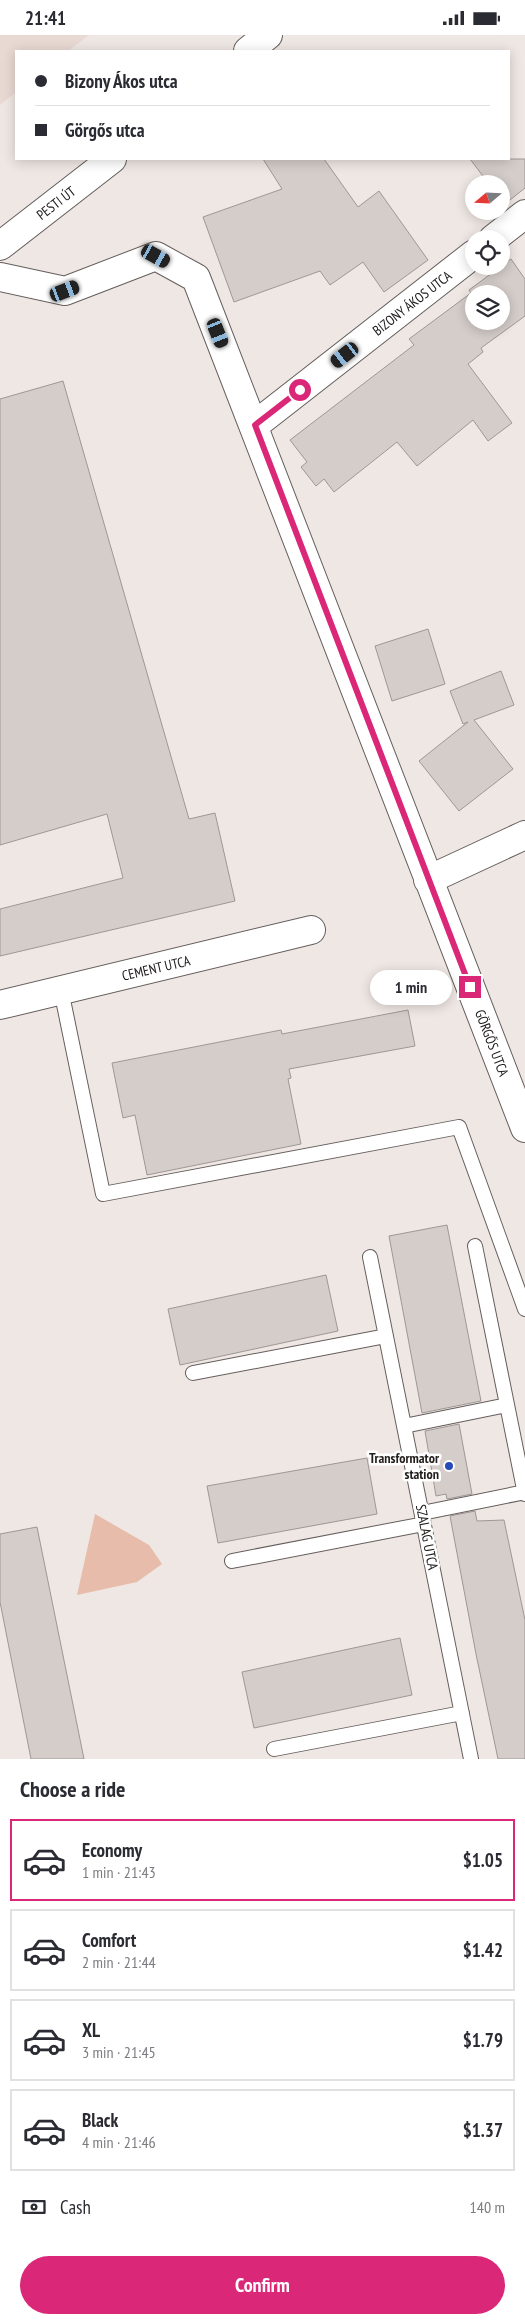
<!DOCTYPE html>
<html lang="en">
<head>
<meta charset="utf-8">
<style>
  body { margin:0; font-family:"PT Sans Narrow",sans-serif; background:#f7f7f7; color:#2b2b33; height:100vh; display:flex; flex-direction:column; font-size:19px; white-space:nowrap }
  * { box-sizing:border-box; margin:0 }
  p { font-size:16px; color:#7c7c81 }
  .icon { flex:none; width:28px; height:28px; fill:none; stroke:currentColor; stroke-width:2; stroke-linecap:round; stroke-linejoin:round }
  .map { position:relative; height:1724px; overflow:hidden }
  .drawer { display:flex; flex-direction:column; background:#fff; flex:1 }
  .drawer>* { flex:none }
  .hud { position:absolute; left:15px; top:15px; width:495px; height:110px; border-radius:0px; box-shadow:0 2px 12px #0003; display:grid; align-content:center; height:110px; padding:0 20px; background:#fff }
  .needle { width:32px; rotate:251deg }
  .buttons { position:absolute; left:465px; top:140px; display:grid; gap:10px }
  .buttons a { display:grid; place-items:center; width:45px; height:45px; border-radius:50%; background:#fff; box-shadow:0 2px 12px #0003; font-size:25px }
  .end { position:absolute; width:22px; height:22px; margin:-11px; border:6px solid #db2777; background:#fff; box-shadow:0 0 0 2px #fff }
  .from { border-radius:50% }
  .bubble { position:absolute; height:35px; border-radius:18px; background:#fff; box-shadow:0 2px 12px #0003; font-size:16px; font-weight:800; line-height:35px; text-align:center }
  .car { position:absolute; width:15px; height:30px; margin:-15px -8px; border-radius:6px; box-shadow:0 0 4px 1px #0007; background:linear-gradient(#222 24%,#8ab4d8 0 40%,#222 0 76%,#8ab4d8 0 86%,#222 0) }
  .hud b { display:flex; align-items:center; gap:18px; height:48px; font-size:19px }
  .hud b+b { border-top:1px solid #e1e1e2 }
  .hud i { width:12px; height:12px; background:#2b2b33 }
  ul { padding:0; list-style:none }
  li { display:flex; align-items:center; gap:15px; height:82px; margin:0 10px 8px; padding:0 10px; border:2px solid #e1e1e2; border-radius:0px }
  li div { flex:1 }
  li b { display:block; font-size:19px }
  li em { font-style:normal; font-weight:800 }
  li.on { border-color:#db2777 }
  li>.icon { width:45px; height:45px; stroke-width:1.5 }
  h2 { padding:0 20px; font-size:22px; line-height:60px }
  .pay { display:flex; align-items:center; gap:12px; height:55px; padding:0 20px; font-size:19px }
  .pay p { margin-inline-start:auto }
  .primary-button { display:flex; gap:10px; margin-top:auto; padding:10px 20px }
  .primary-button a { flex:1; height:58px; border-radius:30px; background:#db2777; color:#fff; font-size:20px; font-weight:800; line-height:58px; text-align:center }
  .status { display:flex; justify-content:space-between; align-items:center; height:35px; padding:0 25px; background:#fff; direction:ltr }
  .status svg { height:14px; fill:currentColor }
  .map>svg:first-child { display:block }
</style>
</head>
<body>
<div class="status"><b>21:41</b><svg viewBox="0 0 49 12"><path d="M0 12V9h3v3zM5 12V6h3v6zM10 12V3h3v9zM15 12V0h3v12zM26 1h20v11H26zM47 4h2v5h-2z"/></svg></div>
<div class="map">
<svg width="525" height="1724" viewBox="0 0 525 1724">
  <rect width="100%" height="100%" fill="#efe7e4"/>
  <!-- built -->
  <path fill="#e9d9d3" d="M 0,0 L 89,0 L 68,16 L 16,16 L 16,57 L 0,70 Z"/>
  <!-- green -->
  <path fill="#e8bcab" d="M 95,1479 L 149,1510 L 162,1529 L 137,1547 L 77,1560 Z"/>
  <!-- building -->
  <path fill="#d4cdca" stroke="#9e9794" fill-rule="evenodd" d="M 263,124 L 324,124 L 358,172 L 379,156 L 428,225 L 384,257 L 363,227 L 330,250 L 320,236 L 234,267 L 203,182 L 282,154 Z
    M 470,124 L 525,124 L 525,153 L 501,172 L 501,149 L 489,149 Z
    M 511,224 L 525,244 L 525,281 L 481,313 L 483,317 L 468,329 L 512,388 L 488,406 L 473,385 L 417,431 L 397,407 L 334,457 L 324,444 L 316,451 L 301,432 L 307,427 L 290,405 L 414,310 L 409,304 L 471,258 L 469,255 ZM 474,259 L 501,259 L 501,286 L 474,286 Z
    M 63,346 L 189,784 L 215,778 L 235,866 L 0,921 L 0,874 L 123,843 L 107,779 L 0,810 L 0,364 Z
    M 428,594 L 445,649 L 392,666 L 375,611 Z
    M 501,636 L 514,670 L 474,685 L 513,734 L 459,776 L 419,726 L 468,687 L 463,689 L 450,656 Z
    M 408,975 L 415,1011 L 289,1034 L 291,1043 L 288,1044 L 301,1109 L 147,1140 L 135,1080 L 123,1083 L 112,1028 L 281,995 L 282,999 Z
    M 447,1190 L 481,1366 L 422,1378 L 389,1201 Z
    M 326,1240 L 338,1296 L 180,1330 L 168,1274 Z
    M 459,1389 L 472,1459 L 447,1464 L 446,1459 L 436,1461 L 425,1396 Z
    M 367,1423 L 377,1479 L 218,1508 L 207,1451 Z
    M 475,1476 L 477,1486 L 504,1485 L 525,1585 L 525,1724 L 498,1724 L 476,1619 L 450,1481 Z
    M 37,1492 L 84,1724 L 31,1724 L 0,1567 L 0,1499 Z
    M 400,1603 L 412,1660 L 254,1693 L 242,1637 Z"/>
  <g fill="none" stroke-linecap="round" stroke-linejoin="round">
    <defs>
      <path id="lane" d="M 61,955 L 103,1159 L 459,1092 L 525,1274
        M 475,1211 L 525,1459
        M 370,1222 L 471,1724
        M 193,1338 L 386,1301
        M 404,1391 L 507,1370
        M 422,1478 L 525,1457
        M 232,1526 L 424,1489
        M 274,1714 L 462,1678"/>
      <path id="street" d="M 493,204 L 525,179
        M 0,242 L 65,256 L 156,221 L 196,243 L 525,1093
        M 255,390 L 474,219
        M 428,845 L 525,800
        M 0,970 L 311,895"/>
      <path id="primary" d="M 248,16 L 268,0
        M 0,211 L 112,124"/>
    </defs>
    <!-- lane casing -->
    <use href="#lane" stroke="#655e5c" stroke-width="16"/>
    <!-- street casing -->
    <use href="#street" stroke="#655e5c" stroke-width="30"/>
    <!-- primary casing -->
    <use href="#primary" stroke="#655e5c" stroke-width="30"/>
    <!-- lane -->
    <use href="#lane" stroke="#fff" stroke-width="14"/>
    <!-- street -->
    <use href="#street" stroke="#fff" stroke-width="28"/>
    <!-- primary -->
    <use href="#primary" stroke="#fff" stroke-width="28"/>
  </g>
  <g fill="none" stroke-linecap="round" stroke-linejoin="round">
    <!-- route -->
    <path stroke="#db2777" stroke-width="6" d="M 300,355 L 255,390 L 470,952"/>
  </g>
  <!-- markers -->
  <circle fill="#274ab9" stroke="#fff" stroke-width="2" cx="449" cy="1431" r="5"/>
  <g text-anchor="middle" stroke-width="5" stroke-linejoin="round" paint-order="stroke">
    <!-- street labels -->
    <g font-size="14" fill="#23201f" stroke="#fff">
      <text transform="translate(56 168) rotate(-38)" y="5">PESTI ÚT</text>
      <text transform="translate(412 268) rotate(-38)" y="5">BIZONY ÁKOS UTCA</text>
      <text transform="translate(156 933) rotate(-13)" y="5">CEMENT UTCA</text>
      <text transform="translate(492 1008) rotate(69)" y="5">GÖRGŐS UTCA</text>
      <text transform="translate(427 1502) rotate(79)" y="5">SZALAG UTCA</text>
    </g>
    <!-- poi labels -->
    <g font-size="14" font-weight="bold" fill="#23201f" stroke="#fff" text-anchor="end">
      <text x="439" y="1428">Transformator<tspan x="439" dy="16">station</tspan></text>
    </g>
  </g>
</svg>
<div class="buttons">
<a><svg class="needle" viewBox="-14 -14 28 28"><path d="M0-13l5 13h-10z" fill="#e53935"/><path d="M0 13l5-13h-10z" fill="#7c7c81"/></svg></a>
<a><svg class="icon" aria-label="locate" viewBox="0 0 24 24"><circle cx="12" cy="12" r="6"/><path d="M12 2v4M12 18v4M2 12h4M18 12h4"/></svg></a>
<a><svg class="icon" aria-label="layers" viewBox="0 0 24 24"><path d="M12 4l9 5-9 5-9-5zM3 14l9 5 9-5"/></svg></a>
</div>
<i class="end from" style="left:300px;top:355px"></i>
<i class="end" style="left:470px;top:952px"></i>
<div class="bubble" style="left:370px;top:935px;width:82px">1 min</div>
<i class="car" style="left:156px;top:221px;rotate:119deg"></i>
<i class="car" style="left:65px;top:256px;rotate:69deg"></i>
<i class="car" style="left:218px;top:298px;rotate:158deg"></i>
<i class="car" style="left:345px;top:320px;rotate:232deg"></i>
<div class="hud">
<b><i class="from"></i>Bizony Ákos utca</b>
<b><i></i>Görgős utca</b>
</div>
</div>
<section class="drawer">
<h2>Choose a ride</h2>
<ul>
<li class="on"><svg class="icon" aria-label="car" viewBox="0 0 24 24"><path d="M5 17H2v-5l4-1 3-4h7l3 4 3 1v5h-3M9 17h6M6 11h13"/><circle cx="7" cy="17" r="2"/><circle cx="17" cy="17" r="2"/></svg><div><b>Economy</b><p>1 min · 21:43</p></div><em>$1.05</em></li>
<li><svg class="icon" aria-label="car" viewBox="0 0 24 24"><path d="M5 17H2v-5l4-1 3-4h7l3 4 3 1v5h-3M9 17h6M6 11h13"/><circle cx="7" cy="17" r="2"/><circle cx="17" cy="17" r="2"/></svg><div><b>Comfort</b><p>2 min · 21:44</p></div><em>$1.42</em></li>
<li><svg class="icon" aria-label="car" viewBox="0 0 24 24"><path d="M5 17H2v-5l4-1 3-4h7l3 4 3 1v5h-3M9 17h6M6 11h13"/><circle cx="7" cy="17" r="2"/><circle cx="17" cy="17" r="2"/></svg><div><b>XL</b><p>3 min · 21:45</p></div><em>$1.79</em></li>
<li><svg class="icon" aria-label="car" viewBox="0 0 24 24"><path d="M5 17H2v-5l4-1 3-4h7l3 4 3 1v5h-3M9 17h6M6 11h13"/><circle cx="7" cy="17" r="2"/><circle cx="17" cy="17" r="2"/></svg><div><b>Black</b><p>4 min · 21:46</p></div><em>$1.37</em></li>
</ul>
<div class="pay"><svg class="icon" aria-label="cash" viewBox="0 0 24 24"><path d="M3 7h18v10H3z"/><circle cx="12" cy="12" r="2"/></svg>Cash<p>140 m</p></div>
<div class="primary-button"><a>Confirm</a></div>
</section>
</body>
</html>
